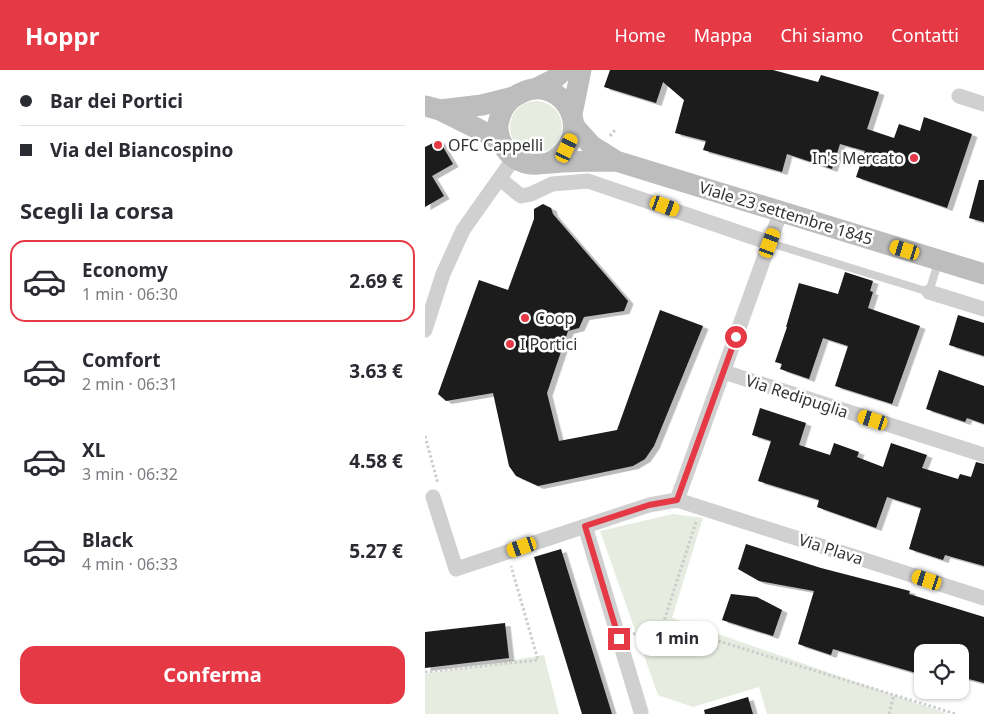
<!DOCTYPE html>
<html lang="it">
<head>
<meta charset="utf-8">
<style>
  body { margin:0; font-family:"Noto Sans",sans-serif; background:#f2f2f3; color:#2b2b33; height:100vh; display:flex; flex-direction:column; font-size:19px; white-space:nowrap }
  * { box-sizing:border-box; margin:0 }
  p { font-size:16px; color:#7c7c81 }
  .icon { flex:none; width:28px; height:28px; fill:none; stroke:currentColor; stroke-width:2; stroke-linecap:round; stroke-linejoin:round }
  .map { position:relative; flex:1; overflow:hidden }
  .side { display:flex; flex-direction:column; background:#fff; width:425px }
  .side>* { flex:none }
  .hud { display:grid; align-content:center; height:110px; padding:0 20px; background:#fff }
  .fabs { position:absolute; left:489px; top:574px; display:grid; gap:10px }
  .fabs a { display:grid; place-items:center; width:55px; height:55px; border-radius:10px; background:#fff; box-shadow:0 1px 4px #0004; font-size:25px }
  .end { position:absolute; width:22px; height:22px; margin:-11px; border:6px solid #e63946; background:#fff; box-shadow:0 0 0 2px #fff }
  .from { border-radius:50% }
  .bubble { position:absolute; height:35px; border-radius:15px; background:#fff; box-shadow:0 1px 4px #0004; font-size:16px; font-weight:700; line-height:35px; text-align:center }
  .car { position:absolute; width:15px; height:30px; margin:-15px -8px; border-radius:6px; box-shadow:0 0 4px 1px #0007; background:linear-gradient(#f5c518 24%,#345 0 40%,#f5c518 0 76%,#345 0 86%,#f5c518 0) }
  .hud b { display:flex; align-items:center; gap:18px; height:48px; font-size:19px }
  .hud b+b { border-top:1px solid #e1e1e2 }
  .hud i { width:12px; height:12px; background:#2b2b33 }
  ul { padding:0; list-style:none }
  li { display:flex; align-items:center; gap:15px; height:82px; margin:0 10px 8px; padding:0 10px; border:2px solid transparent; border-radius:15px }
  li div { flex:1 }
  li b { display:block; font-size:19px }
  li em { font-style:normal; font-weight:700 }
  li.active { border-color:#e63946 }
  li>.icon { width:45px; height:45px; stroke-width:1.5 }
  h2 { padding:0 20px; font-size:22px; line-height:60px }
  .action { display:flex; gap:10px; margin-top:auto; padding:10px 20px }
  .action a { flex:1; height:58px; border-radius:15px; background:#e63946; color:#fff; font-size:20px; font-weight:700; line-height:58px; text-align:center }
  header { display:flex; align-items:center; gap:30px; box-sizing:border-box; height:70px; padding:0 25px; background:#e63946; color:#fff }
  header strong { font-size:24px }
  nav { display:flex; gap:28px; margin-inline-start:auto; font-size:18px }
  main { display:flex; flex:1; min-height:0 }
  .map>svg:first-child { display:block }
</style>
</head>
<body>
<header>
<strong>Hoppr</strong>
<nav><a>Home</a><a>Mappa</a><a>Chi siamo</a><a>Contatti</a></nav>
</header>
<main>
<section class="side">
<div class="hud">
<b><i class="from"></i>Bar dei Portici</b>
<b><i></i>Via del Biancospino</b>
</div>
<h2>Scegli la corsa</h2>
<ul>
<li class="active"><svg class="icon" aria-label="car" viewBox="0 0 24 24"><path d="M5 17H2v-5l4-1 3-4h7l3 4 3 1v5h-3M9 17h6M6 11h13"/><circle cx="7" cy="17" r="2"/><circle cx="17" cy="17" r="2"/></svg><div><b>Economy</b><p>1 min · 06:30</p></div><em>2.69 €</em></li>
<li><svg class="icon" aria-label="car" viewBox="0 0 24 24"><path d="M5 17H2v-5l4-1 3-4h7l3 4 3 1v5h-3M9 17h6M6 11h13"/><circle cx="7" cy="17" r="2"/><circle cx="17" cy="17" r="2"/></svg><div><b>Comfort</b><p>2 min · 06:31</p></div><em>3.63 €</em></li>
<li><svg class="icon" aria-label="car" viewBox="0 0 24 24"><path d="M5 17H2v-5l4-1 3-4h7l3 4 3 1v5h-3M9 17h6M6 11h13"/><circle cx="7" cy="17" r="2"/><circle cx="17" cy="17" r="2"/></svg><div><b>XL</b><p>3 min · 06:32</p></div><em>4.58 €</em></li>
<li><svg class="icon" aria-label="car" viewBox="0 0 24 24"><path d="M5 17H2v-5l4-1 3-4h7l3 4 3 1v5h-3M9 17h6M6 11h13"/><circle cx="7" cy="17" r="2"/><circle cx="17" cy="17" r="2"/></svg><div><b>Black</b><p>4 min · 06:33</p></div><em>5.27 €</em></li>
</ul>
<div class="action"><a>Conferma</a></div>
</section>
<div class="map">
<svg width="559" height="644" viewBox="0 0 559 644">
  <defs>
    <filter id="shadow"><feDropShadow dx="5.5" dy="3" stdDeviation="0" flood-color="#0004"/></filter>
  </defs>
  <rect width="100%" height="100%" fill="#fff"/>
  <!-- green -->
  <path fill="#e6ecdf" d="M85 57a26 26 0 1 1 52 0a26 26 0 1 1-52 0Z
    M 248,444 L 278,448 L 247,548 L 523,644 L 342,644 L 334,617 L 268,637 L 233,625 L 175,461 Z
    M 119,585 L 134,644 L 0,644 L 0,604 Z"/>
  <!-- building -->
  <path fill="#1a1a1a" filter="url(#shadow)" d="M 185,0 L 348,0 L 393,12 L 396,5 L 454,22 L 442,59 L 469,68 L 474,54 L 495,61 L 499,47 L 547,64 L 522,138 L 431,107 L 440,81 L 415,74 L 407,99 L 362,84 L 357,102 L 278,80 L 281,71 L 250,63 L 259,30 L 238,12 L 231,33 L 179,17 Z
    M 14,70 L 28,94 L 7,106 L 19,126 L 0,137 L 0,77 Z
    M 554,110 L 559,110 L 559,152 L 544,148 Z
    M 118,134 L 126,138 L 128,144 L 203,231 L 199,241 L 159,247 L 154,258 L 143,261 L 122,323 L 134,371 L 192,360 L 235,240 L 278,256 L 229,376 L 220,389 L 208,396 L 113,416 L 91,406 L 84,396 L 68,323 L 21,331 L 13,324 L 54,210 L 83,220 L 109,149 L 109,139 Z
    M 420,202 L 448,211 L 445,221 L 448,222 L 443,238 L 495,256 L 467,334 L 410,316 L 423,276 L 398,268 L 384,309 L 355,299 L 357,294 L 350,292 L 362,257 L 361,257 L 374,213 L 413,224 Z
    M 533,245 L 559,253 L 559,286 L 524,275 Z
    M 514,300 L 559,316 L 559,354 L 542,348 L 540,352 L 501,339 Z
    M 335,338 L 381,353 L 374,375 L 405,385 L 409,373 L 434,382 L 432,387 L 458,397 L 466,373 L 502,385 L 497,398 L 533,409 L 535,404 L 546,407 L 551,392 L 559,394 L 559,496 L 520,485 L 518,490 L 484,479 L 496,438 L 462,427 L 451,458 L 392,437 L 394,430 L 333,411 L 346,371 L 327,365 Z
    M 321,474 L 396,498 L 485,521 L 484,524 L 559,547 L 559,613 L 536,607 L 542,582 L 498,582 L 498,605 L 408,579 L 406,585 L 373,574 L 389,521 L 334,511 L 313,499 Z
    M 136,479 L 187,644 L 157,644 L 109,487 Z
    M 306,524 L 332,527 L 357,540 L 348,566 L 297,550 Z
    M 80,553 L 84,588 L 0,598 L 0,562 Z
    M 323,627 L 328,644 L 280,644 L 279,640 Z"/>
  <g fill="none" stroke-linecap="round" stroke-linejoin="round">
    <!-- path -->
    <path stroke="#cdcdcd" stroke-width="3" stroke-dasharray="2.5 2.5" stroke-linecap="butt" d="M 185,66 L 190,60
      M 0,366 L 13,414
      M 271,452 L 238,554 L 531,644
      M 208,564 L 238,554
      M 0,602 L 113,590 L 86,496
      M 464,644 L 469,625"/>
    <!-- lane -->
    <path stroke="#d0d0d0" stroke-width="8" d="M 345,173 L 504,222 L 513,193"/>
    <!-- street -->
    <path stroke="#d0d0d0" stroke-width="15" d="M 534,26 L 559,34
      M 75,109 L 96,126 L 106,124 L 127,114 L 163,111 L 345,173
      M 504,222 L 559,239
      M 0,260 L 18,204 L 38,160 L 89,88
      M 299,302 L 559,385
      M 8,427 L 31,499 L 224,435 L 252,430 L 559,528
      M 252,430 L 356,141
      M 160,456 L 216,642"/>
    <!-- secondary -->
    <path stroke="#bdbdbd" stroke-width="21" d="M 110,19 L 128,10 L 139,0
      M 0,36 L 15,40 L 75,70
      M 15,40 L 57,35 L 88,27
      M 147,44 L 156,0
      M 149,56 L 167,76 L 191,91 L 559,204
      M 124,93 C 175,65 137,2 96,23 C 82,29 75,41 73,55 C 72,72 84,88 100,93 C 109,96 117,93 126,93 C 147,91 169,91 191,91"/>
  </g>
  <g fill="none" stroke-linecap="round" stroke-linejoin="round">
    <!-- route -->
    <path stroke="#e63946" stroke-width="6" d="M 194,569 L 160,456 L 224,435 L 252,430 L 311,267"/>
  </g>
  <!-- markers -->
  <g fill="#e63946" stroke="#fff" stroke-width="2">
    <circle cx="13" cy="75" r="5"/>
    <circle cx="489" cy="88" r="5"/>
    <circle cx="100" cy="248" r="5"/>
    <circle cx="85" cy="274" r="5"/>
  </g>
  <g text-anchor="middle" stroke-width="5" stroke-linejoin="round" paint-order="stroke">
    <!-- poi labels -->
    <g font-size="16" fill="#333" stroke="#fff" text-anchor="start">
      <text x="23" y="81">OFC Cappelli</text>
      <text x="479" y="94" text-anchor="end">In's Mercato</text>
      <text x="110" y="254">Coop</text>
      <text x="95" y="280">I Portici</text>
    </g>
    <!-- street labels -->
    <g font-size="16" fill="#333" stroke="#fff">
      <text transform="translate(361 143) rotate(17)" y="6">Viale 23 settembre 1845</text>
      <text transform="translate(372 326) rotate(18)" y="6">Via Redipuglia</text>
      <text transform="translate(406 479) rotate(18)" y="6">Via Plava</text>
    </g>
  </g>
</svg>
<div class="fabs">
<a><svg class="icon" aria-label="locate" viewBox="0 0 24 24"><circle cx="12" cy="12" r="6"/><path d="M12 2v4M12 18v4M2 12h4M18 12h4"/></svg></a>
</div>
<i class="end from" style="left:311px;top:267px"></i>
<i class="end" style="left:194px;top:569px"></i>
<div class="bubble" style="left:211px;top:551px;width:82px">1 min</div>
<i class="car" style="left:142px;top:78px;rotate:25deg"></i>
<i class="car" style="left:240px;top:136px;rotate:110deg"></i>
<i class="car" style="left:345px;top:173px;rotate:20deg"></i>
<i class="car" style="left:480px;top:180px;rotate:287deg"></i>
<i class="car" style="left:448px;top:350px;rotate:288deg"></i>
<i class="car" style="left:97px;top:477px;rotate:251deg"></i>
<i class="car" style="left:502px;top:510px;rotate:288deg"></i>
</div>
</main>
</body>
</html>
